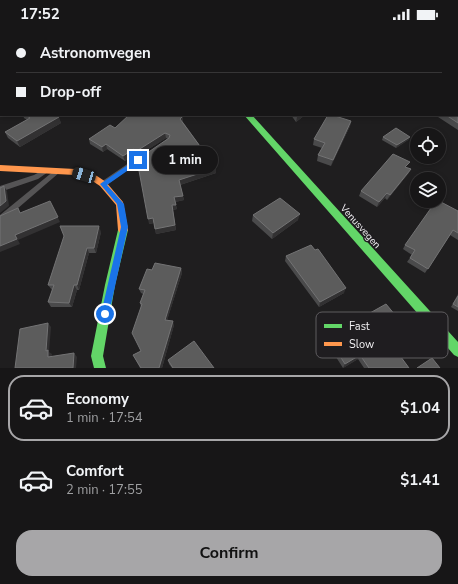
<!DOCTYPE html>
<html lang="en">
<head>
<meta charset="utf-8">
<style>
  body { margin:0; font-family:"Nunito Sans",sans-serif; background:#242324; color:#f1f3f6; height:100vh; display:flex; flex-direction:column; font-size:15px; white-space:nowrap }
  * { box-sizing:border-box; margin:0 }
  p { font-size:13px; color:#9e9fa1 }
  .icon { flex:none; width:22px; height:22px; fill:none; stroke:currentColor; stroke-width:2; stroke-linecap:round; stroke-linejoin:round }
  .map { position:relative; height:340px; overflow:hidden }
  .panel { display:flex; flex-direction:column; background:#171617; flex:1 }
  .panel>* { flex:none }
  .hud { position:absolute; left:0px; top:0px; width:458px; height:88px; box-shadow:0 2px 6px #0003,0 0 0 1px #363536; display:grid; align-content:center; height:88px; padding:0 16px; background:#171617 }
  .buttons { position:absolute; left:410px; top:100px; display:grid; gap:8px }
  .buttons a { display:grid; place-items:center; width:36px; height:36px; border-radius:50%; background:#171617; box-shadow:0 2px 6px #0003,0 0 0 1px #363536; font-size:20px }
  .end { position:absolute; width:18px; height:18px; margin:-9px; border:5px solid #1a73e8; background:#fff; box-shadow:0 0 0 2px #fff }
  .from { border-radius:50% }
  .bubble { position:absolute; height:28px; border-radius:14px; background:#171617; box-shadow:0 2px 6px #0003,0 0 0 1px #363536; font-size:13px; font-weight:700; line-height:28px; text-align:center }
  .car { position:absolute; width:12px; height:24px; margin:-12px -6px; border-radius:5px; box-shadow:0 0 3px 1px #0007; background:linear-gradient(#222 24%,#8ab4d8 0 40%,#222 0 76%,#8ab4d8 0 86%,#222 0) }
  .hud b { display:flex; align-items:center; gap:14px; height:38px; font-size:15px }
  .hud b+b { border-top:1px solid #363536 }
  .hud i { width:10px; height:10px; background:#f1f3f6 }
  ul { padding:7px 0 0; list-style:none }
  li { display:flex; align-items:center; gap:12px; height:66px; margin:0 8px 6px; padding:0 8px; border:2px solid transparent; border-radius:16px }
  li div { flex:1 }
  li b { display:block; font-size:15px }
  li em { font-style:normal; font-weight:700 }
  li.on { border-color:#a7a6a8 }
  li>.icon { width:36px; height:36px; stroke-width:1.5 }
  .cta { display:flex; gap:8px; margin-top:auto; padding:8px 16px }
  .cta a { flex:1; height:46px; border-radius:16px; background:#a7a6a8; color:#111; font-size:16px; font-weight:700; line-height:46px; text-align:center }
  .status { display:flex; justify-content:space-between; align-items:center; height:28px; padding:0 20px; background:#171617; direction:ltr }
  .status svg { height:11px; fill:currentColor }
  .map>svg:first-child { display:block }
</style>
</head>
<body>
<div class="status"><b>17:52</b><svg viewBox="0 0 49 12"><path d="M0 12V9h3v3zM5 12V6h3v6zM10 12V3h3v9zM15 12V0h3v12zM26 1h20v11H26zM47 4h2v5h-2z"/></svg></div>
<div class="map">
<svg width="458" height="340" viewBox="0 0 458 340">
  <rect width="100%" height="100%" fill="#1f1e1f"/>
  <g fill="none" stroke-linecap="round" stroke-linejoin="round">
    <!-- lane -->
    <path fill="#555455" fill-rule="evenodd" d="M 0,20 L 1,20 L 1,24 L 0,24 Z
      M 142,126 L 144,126 L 147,128 L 105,158 L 101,158 L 100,156 L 101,154 Z
      M 43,142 L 45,142 L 48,144 L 38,151 L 0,164 L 0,158 L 34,147 Z
      M 55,142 L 57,142 L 60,144 L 3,193 L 0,194 L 0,187 Z"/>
    <!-- street -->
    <path fill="#555455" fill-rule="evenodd" d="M 0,0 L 7,0 L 1,1 L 0,4 Z
      M 431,0 L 441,0 L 441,1 L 431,1 Z
      M 457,35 L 458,35 L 458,42 L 457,42 Z"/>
    <!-- fast -->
    <path fill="#63d668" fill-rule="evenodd" d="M 212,0 L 218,0 L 218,1 L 212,1 Z
      M 244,87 L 252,87 L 458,314 L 458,329 L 454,327 Z
      M 123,198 L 126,199 L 128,202 L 115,257 L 103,328 L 106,340 L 94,340 L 91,328 L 105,257 L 118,202 L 120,199 Z"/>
    <!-- slow -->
    <path fill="#ff974d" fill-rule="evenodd" d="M 0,137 L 75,141 L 97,148 L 106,154 L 123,174 L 128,202 L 126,205 L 123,206 L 120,205 L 118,202 L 116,177 L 100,158 L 91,152 L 75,147 L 0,143 Z"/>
  </g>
  <!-- wall -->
  <path fill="#4a4a4b" d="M 458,82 L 458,102 L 435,87 L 457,87 Z
    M 23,87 L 57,87 L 61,95 L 20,119 L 8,110 L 5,104 L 27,92 L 24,90 Z
    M 291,87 L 305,87 L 296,94 Z
    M 183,93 L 183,94 L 216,140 L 216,145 L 180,157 L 184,172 L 175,174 L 177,181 L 173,182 L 176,202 L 156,206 L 154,195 L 149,196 L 168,111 L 166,110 L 136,129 L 135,126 L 125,133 L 107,121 L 103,124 L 90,116 L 89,111 L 115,100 Z
    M 351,93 L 350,98 L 331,138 L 317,133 L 318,127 L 322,120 L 313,117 L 314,111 Z
    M 383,109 L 410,109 L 408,112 L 396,120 L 382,112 Z
    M 407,140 L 411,141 L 408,146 L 387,172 L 385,170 L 377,179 L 359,168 L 361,163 Z
    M 458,183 L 458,212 L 450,207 L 425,245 L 407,234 L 412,227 L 403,221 L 405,217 Z
    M 253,187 L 298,192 L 272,211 L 252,193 Z
    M 101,204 L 96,225 L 89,225 L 79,262 L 77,262 L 72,279 L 51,279 L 48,274 L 52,262 L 48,257 Z
    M 286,228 L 344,265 L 319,279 L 285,233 Z
    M 181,240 L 182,245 L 167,292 L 174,297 L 162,340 L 140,340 L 133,327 L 141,323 L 141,279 L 140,275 L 143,266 L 141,265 L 139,261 L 152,242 Z
    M 458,266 L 458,283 L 451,279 Z
    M 345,299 L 405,299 L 402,303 L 388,312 L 409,340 L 364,340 L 358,331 L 343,340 L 327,315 L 329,311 L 343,304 L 342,303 Z
    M 168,332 L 214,340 L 172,340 L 169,336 Z"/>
  <!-- shaded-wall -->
  <path fill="#323132" d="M 299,87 L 305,87 L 296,94 L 297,89 Z
    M 183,88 L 183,93 L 181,96 L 180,91 Z
    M 59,89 L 61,95 L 20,119 L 17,113 Z
    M 351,93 L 350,98 L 331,138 L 333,132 Z
    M 165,105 L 166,110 L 136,129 L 135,126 L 125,133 L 123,128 Z
    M 410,109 L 408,112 L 396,120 L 397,117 Z
    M 106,116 L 107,121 L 103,124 L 102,119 Z
    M 216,140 L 216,145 L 180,157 L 179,152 Z
    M 411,141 L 408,146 L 387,172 L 390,167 Z
    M 4,158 L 7,163 L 9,178 L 0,185 L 0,178 Z
    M 387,165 L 385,170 L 377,179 L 379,174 Z
    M 183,168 L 184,172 L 175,174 L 174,169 Z
    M 50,173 L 60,194 L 18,212 L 20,216 L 0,224 L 0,218 Z
    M 172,177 L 176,177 L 177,181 L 173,182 Z
    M 300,186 L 298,192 L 272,211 L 273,205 Z
    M 153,190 L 154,195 L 149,196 L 148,191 Z
    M 175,197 L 176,202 L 156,206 L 155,201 Z
    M 99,198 L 101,204 L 96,225 L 94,220 Z
    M 87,220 L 89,225 L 79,262 L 77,257 Z
    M 181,240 L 182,245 L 166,296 L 165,292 Z
    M 74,257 L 77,262 L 72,279 L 69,275 Z
    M 346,260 L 344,265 L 319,279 L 320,274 Z
    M 173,293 L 174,297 L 162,340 L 159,340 Z
    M 48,295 L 51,299 L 49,324 L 52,326 L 51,333 L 48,329 L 46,323 Z
    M 405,299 L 402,303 L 384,314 L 387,310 Z
    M 74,325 L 77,329 L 76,340 L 73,340 Z
    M 360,327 L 358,331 L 343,340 L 345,336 Z"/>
  <!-- building -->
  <path fill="#5c5c5c" stroke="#737374" d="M 37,0 L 53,0 L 52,1 L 37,1 Z
    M 281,0 L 407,0 L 408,1 L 280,1 Z
    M 0,54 L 1,55 L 1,68 L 0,68 Z
    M 457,81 L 458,82 L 458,95 L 446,87 L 457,87 Z
    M 26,87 L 57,87 L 59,89 L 17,113 L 5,104 L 30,90 Z
    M 129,87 L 180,87 L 183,88 L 180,91 L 216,140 L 179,152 L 183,168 L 174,169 L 176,177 L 172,177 L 175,197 L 155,201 L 153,190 L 148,191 L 137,132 L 169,110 L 170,107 L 165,105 L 135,124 L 134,121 L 123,128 L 106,116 L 102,119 L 89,111 L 110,97 L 115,100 Z
    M 328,87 L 332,87 L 351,93 L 333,132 L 318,127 L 325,115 L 314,111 Z
    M 396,100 L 410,109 L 397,117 L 383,109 Z
    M 393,126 L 410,134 L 405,139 L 411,141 L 390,167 L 387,165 L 379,174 L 361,163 Z
    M 4,158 L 6,173 L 0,178 L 0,160 Z
    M 280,170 L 300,186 L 273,205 L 253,187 Z
    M 50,173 L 58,189 L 15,207 L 17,211 L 0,218 L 0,188 L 18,180 L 20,185 Z
    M 436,173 L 439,173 L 458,183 L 458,205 L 453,202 L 428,241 L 410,230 L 415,222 L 405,217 Z
    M 60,198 L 99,198 L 94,220 L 87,220 L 77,257 L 74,257 L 69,275 L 48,274 L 54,257 L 48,257 L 64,208 Z
    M 311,217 L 315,222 L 318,221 L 346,260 L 320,274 L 286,228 Z
    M 155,235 L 181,240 L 165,292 L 173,293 L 159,340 L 141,340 L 133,327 L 141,323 L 132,305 L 142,276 L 140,275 L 145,262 L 139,261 L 147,241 L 152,242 Z
    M 458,268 L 458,279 L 453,276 Z
    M 386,276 L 405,299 L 387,310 L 409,340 L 369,340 L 360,327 L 345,336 L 329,311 L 346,302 L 345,299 Z
    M 48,295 L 46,323 L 48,322 L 48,329 L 74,325 L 73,340 L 15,340 L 20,301 Z
    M 194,313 L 214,340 L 173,340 L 168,332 Z
    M 432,330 L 440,340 L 417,340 Z"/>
  <!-- route -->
  <path fill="#1a73e8" d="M 138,130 L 140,131 L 140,134 L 107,157 L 124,176 L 128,199 L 109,286 L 105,289 L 101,286 L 121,199 L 117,176 L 100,156 Z"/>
  <g text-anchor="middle" stroke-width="3" stroke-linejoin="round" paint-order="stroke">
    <!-- street labels -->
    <g font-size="10" fill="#f0eff1" stroke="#1f1d20">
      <text transform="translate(361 198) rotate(48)" y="4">Venusvegen</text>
    </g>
  </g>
  <!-- legend -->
  <rect x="316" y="284" width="132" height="46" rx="6" fill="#1f1d20" stroke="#5e5c5f" stroke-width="1"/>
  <rect x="324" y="296" width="18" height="4" fill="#63d668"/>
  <rect x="324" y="314" width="18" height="4" fill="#ff974d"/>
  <g font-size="11" fill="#f0eff1">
    <text x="349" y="302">Fast</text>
    <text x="349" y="320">Slow</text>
  </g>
</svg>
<div class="buttons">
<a><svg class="icon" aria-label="locate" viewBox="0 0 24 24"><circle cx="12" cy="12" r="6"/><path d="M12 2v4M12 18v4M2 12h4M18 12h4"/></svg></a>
<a><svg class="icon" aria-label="layers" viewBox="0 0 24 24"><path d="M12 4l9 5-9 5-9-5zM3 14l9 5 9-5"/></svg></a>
</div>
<i class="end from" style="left:105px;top:286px"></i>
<i class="end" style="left:138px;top:132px"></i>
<div class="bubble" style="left:152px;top:118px;width:66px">1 min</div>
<i class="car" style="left:84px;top:147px;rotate:287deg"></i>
<div class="hud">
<b><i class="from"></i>Astronomvegen</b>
<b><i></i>Drop-off</b>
</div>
</div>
<section class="panel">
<ul>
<li class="on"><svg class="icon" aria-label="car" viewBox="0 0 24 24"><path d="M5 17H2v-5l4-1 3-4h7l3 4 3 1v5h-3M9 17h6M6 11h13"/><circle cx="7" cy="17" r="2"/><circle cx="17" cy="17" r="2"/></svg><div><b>Economy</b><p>1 min · 17:54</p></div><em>$1.04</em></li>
<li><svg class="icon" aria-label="car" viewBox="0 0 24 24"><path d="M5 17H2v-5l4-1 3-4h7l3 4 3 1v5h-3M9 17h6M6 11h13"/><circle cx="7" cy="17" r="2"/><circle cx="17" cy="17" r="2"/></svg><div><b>Comfort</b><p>2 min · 17:55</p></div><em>$1.41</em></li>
</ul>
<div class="cta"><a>Confirm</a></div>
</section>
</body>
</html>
